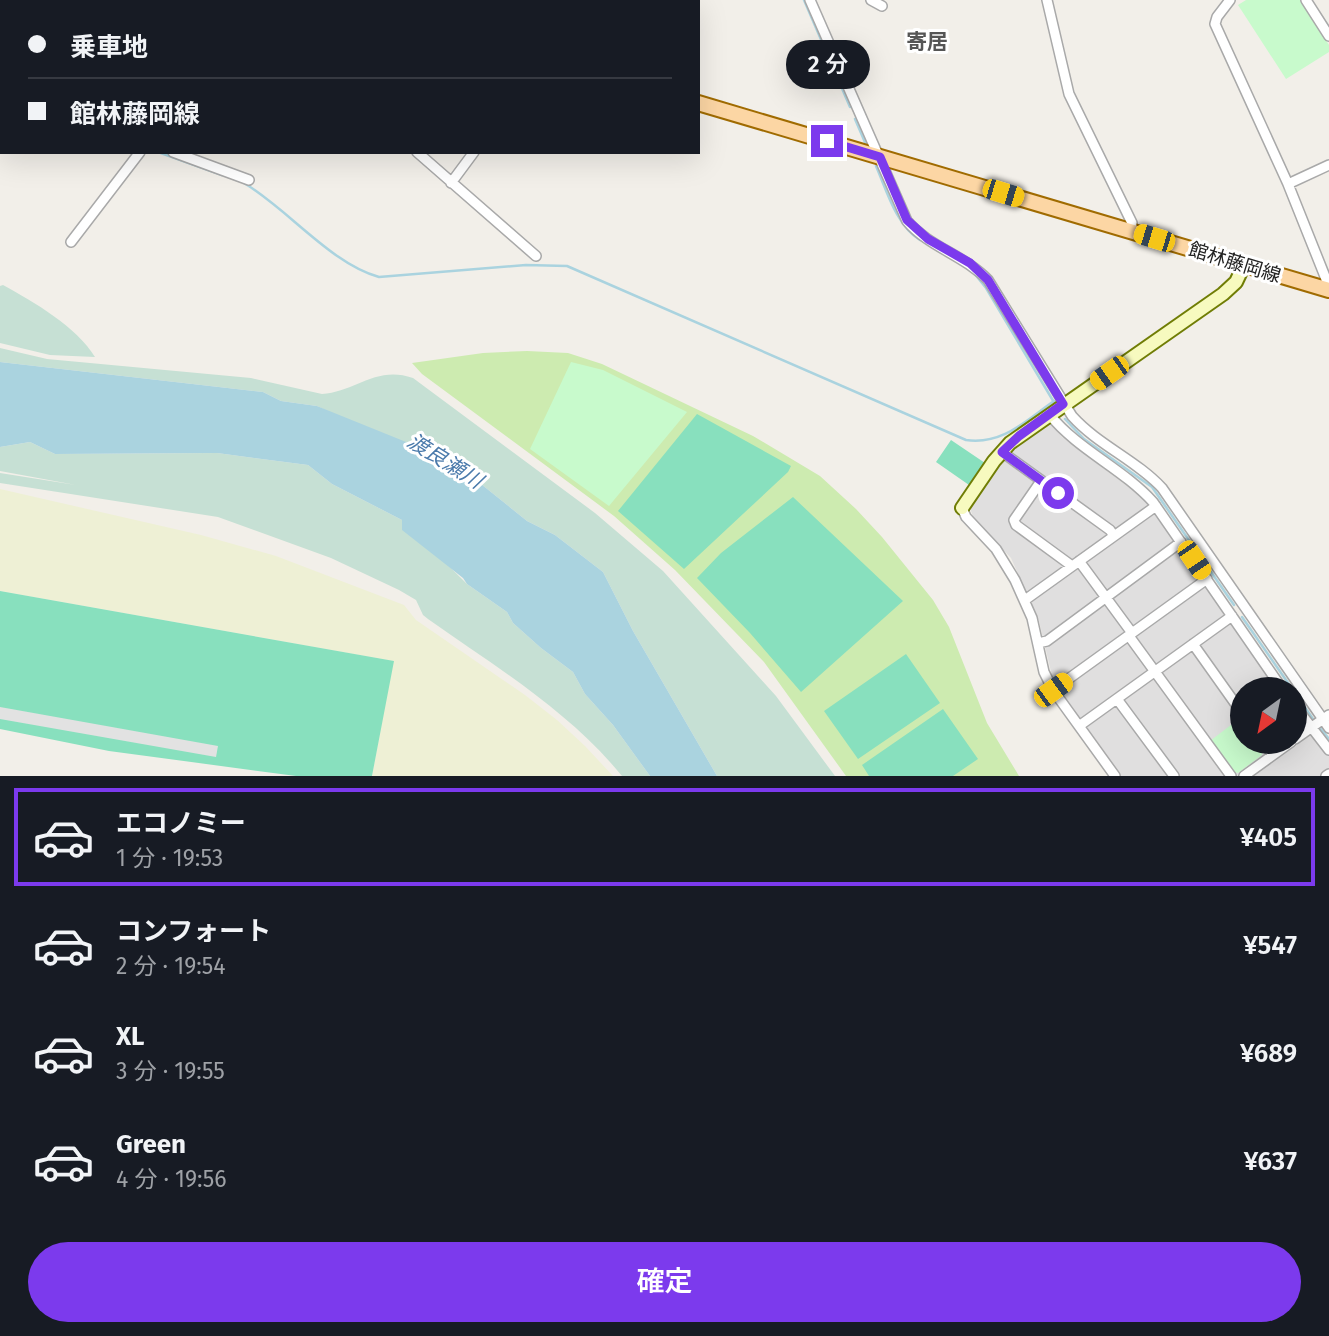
<!DOCTYPE html>
<html lang="ja">
<head>
<meta charset="utf-8">
<style>
  body { margin:0; font-family:"Fira Sans","Noto Sans JP",sans-serif; background:#20242c; color:#f1f3f6; height:100vh; display:flex; flex-direction:column; font-size:26px; white-space:nowrap }
  * { box-sizing:border-box; margin:0 }
  p { font-size:23px; color:#9ea1a6 }
  .icon { flex:none; width:38px; height:38px; fill:none; stroke:currentColor; stroke-width:2; stroke-linecap:round; stroke-linejoin:round }
  .map { position:relative; height:776px; overflow:hidden }
  .details { display:flex; flex-direction:column; background:#171b24; flex:1 }
  .details>* { flex:none }
  .banner { position:absolute; left:0px; top:0px; width:700px; height:154px; box-shadow:0 7px 28px #0002; display:grid; align-content:center; height:154px; padding:0 28px; background:#171b24 }
  .needle { width:46px; rotate:213deg }
  .controls { position:absolute; left:1230px; top:677px; display:grid; gap:14px }
  .controls a { display:grid; place-items:center; width:77px; height:77px; border-radius:50%; background:#171b24; box-shadow:0 7px 28px #0002; font-size:35px }
  .end { position:absolute; width:32px; height:32px; margin:-16px; border:9px solid #7c3aed; background:#fff; box-shadow:0 0 0 4px #fff }
  .from { border-radius:50% }
  .bubble { position:absolute; height:49px; border-radius:24px; background:#171b24; box-shadow:0 7px 28px #0002; font-size:23px; font-weight:600; line-height:49px; text-align:center }
  .car { position:absolute; width:21px; height:42px; margin:-21px -10px; border-radius:9px; box-shadow:0 0 5px 2px #0007; background:linear-gradient(#f5c518 24%,#345 0 40%,#f5c518 0 76%,#345 0 86%,#f5c518 0) }
  .banner b { display:flex; align-items:center; gap:24px; height:66px; font-size:26px }
  .banner b+b { border-top:2px solid #363941 }
  .banner i { width:18px; height:18px; background:#f1f3f6 }
  ul { padding:12px 0 0; list-style:none }
  li { display:flex; align-items:center; gap:21px; height:98px; margin:0 14px 10px; padding:0 14px; border:4px solid transparent; border-radius:0px }
  li div { flex:1 }
  li b { display:block; font-size:26px }
  li em { font-style:normal; font-weight:600 }
  li.on { border-color:#7c3aed }
  li>.icon { width:63px; height:63px; stroke-width:1.5 }
  .action { display:flex; gap:14px; margin-top:auto; padding:14px 28px }
  .action a { flex:1; height:80px; border-radius:42px; background:#7c3aed; color:#fff; font-size:28px; font-weight:600; line-height:80px; text-align:center }
  .map>svg:first-child { display:block }
</style>
</head>
<body>
<div class="map">
<svg width="1329" height="776" viewBox="0 0 1329 776">
  <rect width="100%" height="100%" fill="#f2efe9"/>
  <!-- residential -->
  <path fill="#e0dfdf" d="M 1051,423 L 1062,437 L 1147,501 L 1160,517 L 1276,689 L 1242,690 L 1242,742 L 1295,742 L 1295,717 L 1329,756 L 1329,776 L 1121,776 L 1061,694 L 1052,676 L 1039,621 L 1011,558 L 974,519 L 971,511 L 971,503 L 1000,464 L 1017,447 Z"/>
  <!-- farmland -->
  <path fill="#eef0d5" d="M 0,489 L 201,535 L 276,556 L 404,605 L 416,620 L 525,695 L 557,720 L 585,746 L 613,776 L 372,776 L 393,661 L 0,591 Z"/>
  <!-- grass -->
  <path fill="#cdebb0" d="M 527,351 L 568,353 L 602,364 L 753,436 L 820,476 L 856,509 L 882,537 L 933,600 L 949,627 L 987,723 L 1019,776 L 846,776 L 764,662 L 675,570 L 614,516 L 422,374 L 412,363 L 483,353 Z"/>
  <!-- wetland -->
  <path fill="#c6e0d4" d="M 3,285 C 34,302 77,327 95,357 L 50,355 L 0,343 L 0,286 Z
    M 0,348 L 47,359 L 251,378 L 322,394 C 355,392 376,365 413,378 L 595,513 L 663,571 L 776,696 L 835,776 L 717,776 L 633,631 L 603,572 L 555,535 L 527,521 L 476,480 L 317,406 L 281,401 L 263,392 L 0,362 Z
    M 30,442 L 55,454 L 217,453 L 308,465 L 332,484 L 402,520 L 467,584 L 507,612 L 513,623 L 541,648 L 573,672 L 585,694 L 613,725 L 650,776 L 622,776 C 569,711 496,667 428,619 L 423,615 L 416,600 L 399,590 L 331,558 L 218,517 L 0,483 L 0,473 L 76,485 L 0,471 L 0,447 Z"/>
  <!-- park -->
  <path fill="#c8facc" d="M 1246,0 L 1300,0 L 1329,45 L 1329,52 L 1286,79 L 1238,5 Z
    M 571,362 L 603,370 L 687,412 L 609,506 L 530,449 Z
    M 1240,718 L 1242,721 L 1242,742 L 1258,742 L 1263,750 L 1262,755 L 1238,773 L 1233,772 L 1210,741 Z"/>
  <!-- pitch -->
  <path fill="#88e0be" d="M 697,414 L 791,466 L 788,472 L 684,569 L 618,511 Z
    M 951,440 L 985,463 L 969,485 L 936,462 Z
    M 793,497 L 903,601 L 801,692 L 750,633 L 697,578 L 721,553 Z
    M 0,591 L 394,661 L 372,776 L 296,776 L 109,751 L 0,729 Z
    M 906,654 L 940,703 L 858,759 L 824,711 Z
    M 943,709 L 978,759 L 953,776 L 869,776 L 862,765 Z"/>
  <!-- parking -->
  <path fill="#e2e2e2" d="M 0,707 L 218,746 L 216,757 L 0,719 Z"/>
  <!-- water -->
  <path fill="#aad3df" d="M 0,362 L 263,392 L 281,401 L 317,406 L 416,446 L 476,480 L 527,521 L 555,535 L 603,572 L 633,631 L 717,776 L 650,776 L 613,725 L 585,694 L 573,672 L 541,648 L 513,623 L 507,612 L 467,584 L 463,578 L 402,530 L 402,520 L 332,484 L 308,465 L 217,453 L 55,454 L 30,442 L 0,447 Z"/>
  <g fill="none" stroke-linecap="round" stroke-linejoin="round">
    <!-- stream -->
    <path stroke="#aad3df" stroke-width="2.5" d="M 804,0 L 850,107
      M 855,119 L 867,147
      M 158,152 L 222,175
      M 876,166 C 887,191 896,225 920,240
      M 244,183 C 289,210 330,263 379,277 L 526,265 L 567,266 L 966,440 C 1003,445 1025,421 1054,401
      M 974,273 L 986,288 L 1055,404
      M 1065,419 L 1084,439 L 1152,487 L 1234,605
      M 1242,617 L 1293,690
      M 1295,693 L 1315,722
      M 1320,728 L 1329,739"/>
    <defs>
      <path id="street" d="M 224,0 L 226,2
        M 451,0 L 452,2
        M 810,0 L 907,221 C 929,247 964,255 988,280 L 1072,416 C 1098,445 1136,460 1162,488 L 1329,728
        M 871,0 L 882,6
        M 1047,0 L 1069,94 L 1132,223 L 1131,231
        M 1230,0 L 1217,17 L 1215,24 L 1288,184 L 1326,279 L 1326,289
        M 1306,0 L 1329,36
        M 109,2 L 109,0
        M 282,2 L 284,0
        M 0,50 L 2,51
        M 0,129 L 2,129
        M 173,152 L 249,180
        M 417,152 L 536,256
        M 451,183 L 474,152
        M 1288,184 L 1329,165
        M 71,242 L 140,152
        M 1049,414 C 1078,450 1122,468 1153,502 L 1283,690
        M 1002,452 L 1110,530 L 1114,536
        M 1041,481 L 1014,520 L 1016,525 L 1072,566
        M 962,508 L 966,517 L 996,549 L 1015,580 L 1032,618 L 1044,672 L 1053,690 L 1115,776
        M 1079,561 L 1132,633
        M 1025,600 L 1156,506
        M 1129,636 L 1231,776
        M 1038,643 L 1047,641 L 1181,542
        M 1193,644 L 1242,713
        M 1053,690 L 1207,579
        M 1117,699 L 1174,776
        M 1295,706 L 1329,750
        M 1079,726 L 1232,616
        M 1295,739 L 1329,715
        M 1263,742 L 1273,755
        M 1244,776 L 1291,742
        M 1326,776 L 1329,774"/>
      <path id="secondary" d="M 962,508 L 994,461 L 1010,443 L 1223,294 L 1236,282 L 1244,265"/>
      <path id="primary" d="M 372,0 L 375,2
        M 698,103 L 1329,290"/>
    </defs>
    <!-- street casing -->
    <use href="#street" stroke="#a9a9a9" stroke-width="12"/>
    <!-- secondary casing -->
    <use href="#secondary" stroke="#707d05" stroke-width="16"/>
    <!-- primary casing -->
    <use href="#primary" stroke="#a06b00" stroke-width="18"/>
    <!-- street -->
    <use href="#street" stroke="#fff" stroke-width="9"/>
    <!-- secondary -->
    <use href="#secondary" stroke="#f7fabf" stroke-width="12"/>
    <!-- primary -->
    <use href="#primary" stroke="#fcd6a4" stroke-width="14"/>
  </g>
  <g fill="none" stroke-linecap="round" stroke-linejoin="round">
    <!-- route -->
    <path stroke="#7c3aed" stroke-width="9" d="M 827,141 L 880,157 L 907,220 L 928,239 L 970,263 L 988,280 L 1063,404 L 1019,436 L 1002,452 L 1058,493"/>
  </g>
  <g text-anchor="middle" stroke-width="6" stroke-linejoin="round" paint-order="stroke">
    <!-- street labels -->
    <g font-size="19" fill="#222" stroke="#fff">
      <text transform="translate(1235 262) rotate(17)" y="7">館林藤岡線</text>
    </g>
    <!-- neighbourhood labels -->
    <g font-size="21" font-weight="bold" fill="#555" stroke="#fff">
      <text x="927" y="49">寄居</text>
    </g>
    <!-- water labels -->
    <g font-size="21" font-style="italic" fill="#4a7aab" stroke="#fff">
      <text transform="translate(445 461) rotate(32)" y="7">渡良瀬川</text>
    </g>
  </g>
</svg>
<div class="controls">
<a><svg class="needle" viewBox="-14 -14 28 28"><path d="M0-13l5 13h-10z" fill="#e53935"/><path d="M0 13l5-13h-10z" fill="#9ea1a6"/></svg></a>
</div>
<i class="end from" style="left:1058px;top:493px"></i>
<i class="end" style="left:827px;top:141px"></i>
<div class="bubble" style="left:786px;top:40px;width:84px">2 分</div>
<i class="car" style="left:1003px;top:193px;rotate:107deg"></i>
<i class="car" style="left:1154px;top:238px;rotate:287deg"></i>
<i class="car" style="left:1109px;top:373px;rotate:235deg"></i>
<i class="car" style="left:1194px;top:560px;rotate:146deg"></i>
<i class="car" style="left:1053px;top:690px;rotate:54deg"></i>
<div class="banner">
<b><i class="from"></i>乗車地</b>
<b><i></i>館林藤岡線</b>
</div>
</div>
<section class="details">
<ul>
<li class="on"><svg class="icon" aria-label="car" viewBox="0 0 24 24"><path d="M5 17H2v-5l4-1 3-4h7l3 4 3 1v5h-3M9 17h6M6 11h13"/><circle cx="7" cy="17" r="2"/><circle cx="17" cy="17" r="2"/></svg><div><b>エコノミー</b><p>1 分 · 19:53</p></div><em>¥405</em></li>
<li><svg class="icon" aria-label="car" viewBox="0 0 24 24"><path d="M5 17H2v-5l4-1 3-4h7l3 4 3 1v5h-3M9 17h6M6 11h13"/><circle cx="7" cy="17" r="2"/><circle cx="17" cy="17" r="2"/></svg><div><b>コンフォート</b><p>2 分 · 19:54</p></div><em>¥547</em></li>
<li><svg class="icon" aria-label="car" viewBox="0 0 24 24"><path d="M5 17H2v-5l4-1 3-4h7l3 4 3 1v5h-3M9 17h6M6 11h13"/><circle cx="7" cy="17" r="2"/><circle cx="17" cy="17" r="2"/></svg><div><b>XL</b><p>3 分 · 19:55</p></div><em>¥689</em></li>
<li><svg class="icon" aria-label="car" viewBox="0 0 24 24"><path d="M5 17H2v-5l4-1 3-4h7l3 4 3 1v5h-3M9 17h6M6 11h13"/><circle cx="7" cy="17" r="2"/><circle cx="17" cy="17" r="2"/></svg><div><b>Green</b><p>4 分 · 19:56</p></div><em>¥637</em></li>
</ul>
<div class="action"><a>確定</a></div>
</section>
</body>
</html>
